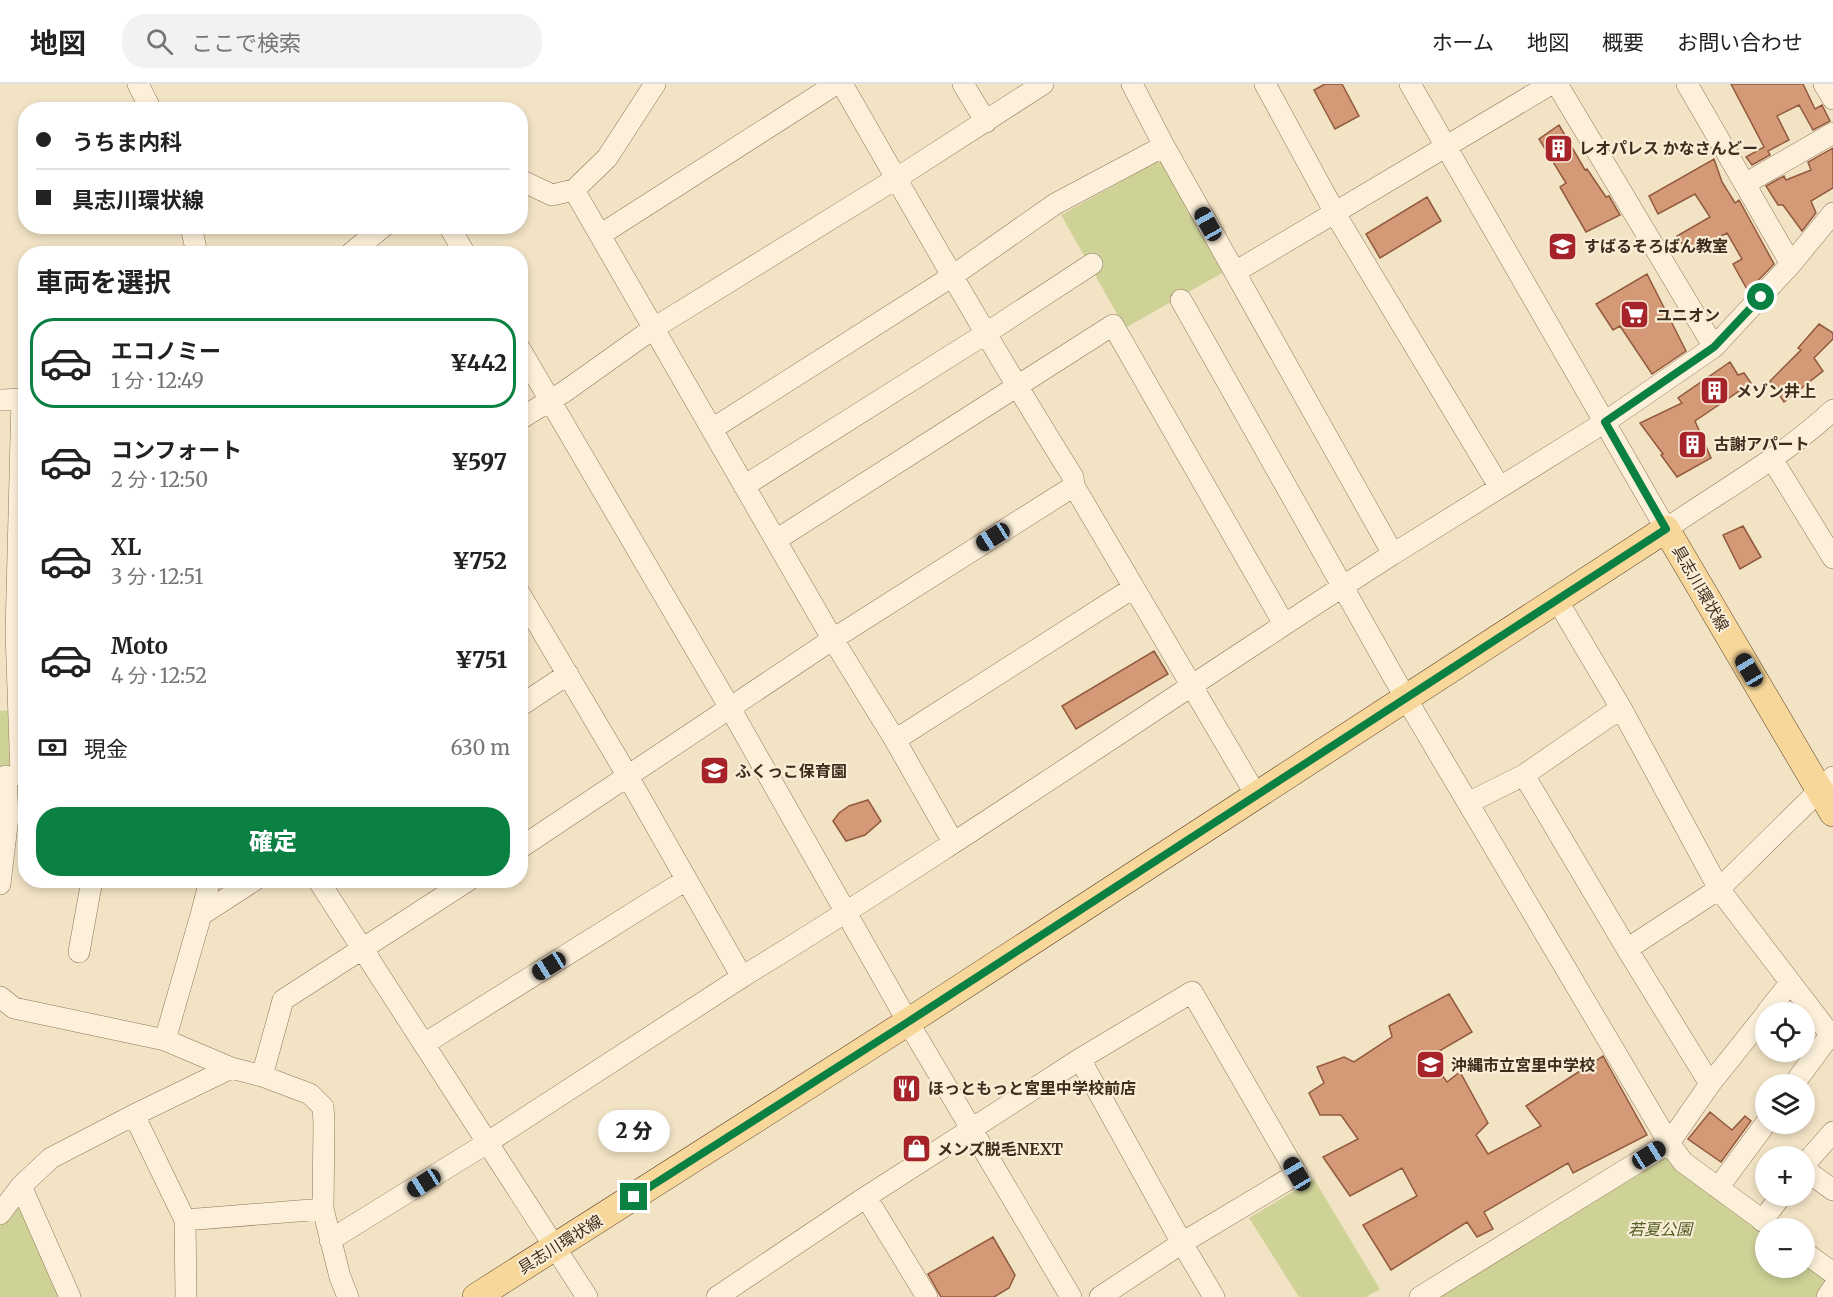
<!DOCTYPE html>
<html lang="ja">
<head>
<meta charset="utf-8">
<style>
  body { margin:0; font-family:Merriweather,"Noto Sans JP",serif; background:#f2f2f2; color:#222; height:100vh; display:flex; flex-direction:column; font-size:22px; white-space:nowrap }
  * { box-sizing:border-box; margin:0 }
  p { font-size:20px; color:#767676 }
  .icon { flex:none; width:33px; height:33px; fill:none; stroke:currentColor; stroke-width:2; stroke-linecap:round; stroke-linejoin:round }
  .map { position:relative; flex:1; overflow:hidden }
  .side { position:absolute; left:18px; top:162px; width:510px; height:642px; display:flex; flex-direction:column; background:#fff; border-radius:24px; box-shadow:0 3px 9px #0003 }
  .side>* { flex:none }
  .guide { position:absolute; left:18px; top:18px; width:510px; height:132px; border-radius:24px; box-shadow:0 3px 9px #0003; display:grid; align-content:center; height:132px; padding:0 18px; background:#fff }
  .buttons { position:absolute; left:1755px; top:918px; display:grid; gap:12px }
  .buttons a { display:grid; place-items:center; width:60px; height:60px; border-radius:50%; background:#fff; box-shadow:0 3px 9px #0003; font-size:30px }
  .end { position:absolute; width:27px; height:27px; margin:-14px; border:8px solid #0b8043; background:#fff; box-shadow:0 0 0 3px #fff }
  .from { border-radius:50% }
  .bubble { position:absolute; height:42px; border-radius:21px; background:#fff; box-shadow:0 3px 9px #0003; font-size:20px; font-weight:800; line-height:42px; text-align:center }
  .car { position:absolute; width:18px; height:36px; margin:-18px -9px; border-radius:8px; box-shadow:0 0 4px 2px #0007; background:linear-gradient(#222 24%,#8ab4d8 0 40%,#222 0 76%,#8ab4d8 0 86%,#222 0) }
  .guide b { display:flex; align-items:center; gap:21px; height:57px; font-size:22px }
  .guide b+b { border-top:2px solid #e0e0e0 }
  .guide i { width:15px; height:15px; background:#222 }
  ul { padding:0; list-style:none }
  li { display:flex; align-items:center; gap:18px; height:90px; margin:0 12px 9px; padding:0 6px; border:3px solid transparent; border-radius:24px }
  li div { flex:1 }
  li b { display:block; font-size:22px }
  li em { font-style:normal; font-weight:800 }
  li.selected { border-color:#0b8043 }
  li>.icon { width:54px; height:54px; stroke-width:1.5 }
  h2 { padding:0 18px; font-size:27px; line-height:72px }
  .pay { display:flex; align-items:center; gap:15px; height:66px; padding:0 18px; font-size:22px }
  .pay p { margin-inline-start:auto }
  .action { display:flex; gap:12px; margin-top:auto; padding:12px 18px }
  .action a { flex:1; height:69px; border-radius:24px; background:#0b8043; color:#fff; font-size:24px; font-weight:800; line-height:69px; text-align:center }
  header { display:flex; align-items:center; gap:36px; box-sizing:border-box; height:84px; padding:0 30px; background:#fff; border-bottom:2px solid #e0e0e0 }
  header strong { font-size:28px }
  nav { display:flex; gap:33px; margin-inline-start:auto; font-size:21px }
  .search { width:420px; height:54px; background:#f2f2f2; display:flex; align-items:center; gap:15px; box-sizing:border-box; padding:0 21px; border-radius:24px; color:#767676; font-size:22px }
  .map>svg:first-child { display:block }
</style>
</head>
<body>
<header>
<strong>地図</strong>
<div class="search"><svg class="icon" aria-label="search" viewBox="0 0 24 24"><circle cx="10" cy="10" r="6"/><path d="M15 15l6 6"/></svg>ここで検索</div>
<nav><a>ホーム</a><a>地図</a><a>概要</a><a>お問い合わせ</a></nav>
</header>
<div class="map">
<svg width="1833" height="1213" viewBox="0 0 1833 1213">
  <rect width="100%" height="100%" fill="#f2e3c5"/>
  <!-- green -->
  <path fill="#ced297" d="M 1158,77 L 1165,80 L 1224,188 L 1125,244 L 1061,131 Z
    M 17,626 L 20,692 L 0,691 L 0,627 Z
    M 1669,1059 L 1766,1144 L 1766,1184 L 1804,1184 L 1805,1168 L 1833,1189 L 1827,1213 L 1420,1213 Z
    M 1314,1095 L 1380,1205 L 1366,1213 L 1299,1213 L 1249,1134 Z
    M 21,1102 L 70,1213 L 0,1213 L 0,1130 Z"/>
  <!-- building -->
  <path fill="#d49a78" stroke="#915a3c" stroke-width="1.5" d="M 1325,0 L 1342,0 L 1359,32 L 1335,45 L 1314,6 Z
    M 1731,0 L 1803,0 L 1815,25 L 1822,21 L 1830,37 L 1813,46 L 1799,21 L 1777,32 L 1789,56 L 1768,67 L 1770,71 L 1752,81 L 1746,73 L 1764,63 Z
    M 1559,41 L 1585,86 L 1587,85 L 1606,113 L 1609,112 L 1620,131 L 1586,148 L 1560,103 L 1566,99 L 1539,55 Z
    M 1833,64 L 1833,104 L 1811,117 L 1816,129 L 1802,147 L 1783,121 L 1778,121 L 1766,102 L 1784,92 L 1786,96 L 1811,86 L 1808,78 Z
    M 1714,75 L 1722,98 L 1735,119 L 1739,116 L 1774,180 L 1748,207 L 1733,180 L 1742,175 L 1727,149 L 1689,170 L 1677,152 L 1710,133 L 1695,110 L 1658,130 L 1649,112 Z
    M 1427,113 L 1441,137 L 1380,174 L 1366,150 Z
    M 1647,190 L 1686,267 L 1652,290 L 1620,242 L 1613,246 L 1596,220 Z
    M 1819,240 L 1833,249 L 1833,255 L 1814,274 L 1823,287 L 1784,318 L 1770,297 L 1801,266 L 1798,264 Z
    M 1730,278 L 1738,291 L 1744,289 L 1751,299 L 1695,337 L 1711,374 L 1677,393 L 1661,371 L 1663,370 L 1640,339 L 1682,319 L 1678,314 Z
    M 1743,442 L 1761,473 L 1740,485 L 1723,451 Z
    M 1154,567 L 1168,590 L 1076,645 L 1062,622 Z
    M 868,716 L 881,737 L 865,751 L 846,757 L 833,737 L 839,729 L 849,722 Z
    M 1449,910 L 1472,948 L 1429,973 L 1447,998 L 1460,988 L 1488,1039 L 1476,1051 L 1488,1070 L 1541,1042 L 1526,1022 L 1603,972 L 1647,1051 L 1573,1089 L 1568,1079 L 1484,1128 L 1493,1145 L 1477,1153 L 1467,1138 L 1391,1186 L 1363,1141 L 1417,1112 L 1402,1084 L 1350,1112 L 1323,1073 L 1358,1055 L 1341,1031 L 1320,1031 L 1309,1009 L 1324,999 L 1317,983 L 1344,973 L 1354,978 L 1392,953 L 1389,942 Z
    M 1710,1028 L 1732,1046 L 1745,1032 L 1751,1037 L 1721,1078 L 1688,1055 Z
    M 993,1153 L 1015,1191 L 1009,1204 L 994,1213 L 941,1213 L 928,1190 Z"/>
  <g fill="none" stroke-linecap="round" stroke-linejoin="round">
    <defs>
      <path id="minor" d="M 138,0 L 151,26
        M 842,0 C 918,132 992,264 1073,393 L 1074,402 L 1256,711
        M 963,0 L 986,38
        M 1132,0 L 1164,62 L 1393,470 L 1605,338 L 1714,263 L 1791,180 L 1833,129
        M 1265,0 L 1340,138 L 1499,402
        M 1410,0 L 1666,445 C 1722,406 1783,373 1833,326
        M 1557,0 L 1714,263
        M 1687,0 L 1791,180
        M 1824,0 L 1833,15
        M 520,96 L 552,111 L 574,106 L 607,74 L 655,0
        M 1745,100 L 1833,49
        M 574,106 L 829,549 L 895,656 L 953,758
        M 191,142 L 197,170
        M 449,142 L 465,170
        M 600,151 L 836,0
        M 350,170 L 384,142
        M 1235,188 L 1551,0
        M 1181,216 L 1397,599 L 1669,1059 L 1683,1078 L 1773,1144
        M 520,265 L 730,624 L 908,938 L 1071,1213
        M 0,316 L 26,315
        M 520,335 L 564,308 L 654,244 L 897,94 L 1043,0
        M 712,345 L 951,193 L 1055,120 L 1164,62
        M 1772,375 L 1833,474
        M 744,402 L 985,250 L 1092,180
        M 776,456 L 1113,241 L 1284,540
        M 1557,516 L 1621,624
        M 520,622 L 568,590
        M 1621,624 L 1719,805 L 1627,865 L 1524,691 Z
        M 895,656 L 1133,504
        M 21,691 L 16,548 L 22,315
        M 1833,693 L 1719,805 L 1833,954
        M 1468,719 L 1524,691
        M 520,764 L 833,555 L 1074,402
        M 318,796 L 587,1213
        M 0,800 L 8,733 L 6,692
        M 201,831 L 210,796
        M 1627,865 L 1710,1000 L 1766,930
        M 79,868 L 92,796
        M 742,893 C 962,758 1175,610 1393,470
        M 0,913 L 14,924 L 165,956 L 231,984 L 262,992 L 310,1010 L 323,1023 L 324,1039 L 323,1125 L 340,1193 L 348,1213
        M 1767,928 L 1790,899
        M 165,956 L 201,831 L 255,796
        M 424,960 L 686,796
        M 1080,975 L 1182,1159 L 1214,1213
        M 262,992 L 283,916 L 469,796
        M 1794,1000 L 1833,947
        M 134,1031 L 185,1136 L 186,1213
        M 1804,1081 L 1833,1048
        M 1804,1085 L 1833,1106
        M 21,1102 L 70,1213
        M 1718,1104 L 1766,1039
        M 866,1113 L 1080,975 L 1192,908 L 1297,1090 L 1182,1159 L 1100,1213
        M 0,1130 L 21,1102 L 51,1074 L 134,1031 L 231,984
        M 185,1136 L 323,1125
        M 1762,1137 L 1781,1112
        M 330,1156 L 479,1064 L 742,893 L 623,684 L 520,510
        M 1804,1168 L 1833,1189
        M 717,1213 L 866,1113 L 927,1213
        M 1420,1213 L 1669,1059 L 1710,1000
        M 1827,1213 L 1833,1204"/>
      <path id="major" d="M 476,1213 L 908,938 L 1666,445 L 1833,729"/>
    </defs>
    <!-- minor casing -->
    <use href="#minor" stroke="#907459" stroke-width="22"/>
    <!-- major casing -->
    <use href="#major" stroke="#5d422d" stroke-width="28"/>
    <!-- minor -->
    <use href="#minor" stroke="#fcf0da" stroke-width="21"/>
    <!-- major -->
    <use href="#major" stroke="#f8d79a" stroke-width="27"/>
  </g>
  <g fill="none" stroke-linecap="round" stroke-linejoin="round">
    <!-- route -->
    <path stroke="#0b8043" stroke-width="8" d="M 634,1113 L 908,938 L 1666,445 L 1605,338 L 1714,263 L 1761,213"/>
  </g>
  <!-- icons -->
  <defs>
    <symbol id="building-square" viewBox="-11 -11 22 22"><rect x="-9" y="-9" width="18" height="18" rx="4" fill="#a52329" stroke="#f9edd6"/><path d="M-4-6H4V6H1V3H-1V6H-4ZM-2.5-4.3h1.7v1.8h-1.7ZM.8-4.3h1.7v1.8H.8ZM-2.5-1h1.7V.8h-1.7ZM.8-1h1.7V.8H.8Z" fill="#fff"/></symbol>
    <symbol id="school-square" viewBox="-11 -11 22 22"><rect x="-9" y="-9" width="18" height="18" rx="4" fill="#a52329" stroke="#f9edd6"/><path d="M0-5L7-2L0 1L-7-2ZM-4 1L0 2.5L4 1V4Q0 6-4 4Z" fill="#fff"/></symbol>
    <symbol id="supermarket-square" viewBox="-11 -11 22 22"><rect x="-9" y="-9" width="18" height="18" rx="4" fill="#a52329" stroke="#f9edd6"/><path d="M-6-5.5h2.5l.6 2H6L4.5 2H-2.5L-4.4-4H-6ZM-1.5 3.2a1.3 1.3 0 1 0 .1 0ZM3 3.2a1.3 1.3 0 1 0 .1 0Z" fill="#fff"/></symbol>
    <symbol id="restaurant-square" viewBox="-11 -11 22 22"><rect x="-9" y="-9" width="18" height="18" rx="4" fill="#a52329" stroke="#f9edd6"/><path d="M-5-6h1v4h1v-4h1v4h1v-4h1v5L-1.5 .5V6h-2V.5L-5-1ZM5-6V6H3V1.5H1.5Q1.5-4 5-6Z" fill="#fff"/></symbol>
    <symbol id="shop-square" viewBox="-11 -11 22 22"><rect x="-9" y="-9" width="18" height="18" rx="4" fill="#a52329" stroke="#f9edd6"/><path d="M-5-2.5h2.3a2.7 3.5 0 0 1 5.4 0H5L5.5 6h-11ZM-1.5-2.5h3a1.5 2.3 0 0 0-3 0Z" fill="#fff"/></symbol>
  </defs>
  <g fill-rule="evenodd">
    <use href="#building-square" x="1542" y="48" width="33" height="33"/>
    <use href="#school-square" x="1546" y="146" width="33" height="33"/>
    <use href="#supermarket-square" x="1618" y="214" width="33" height="33"/>
    <use href="#building-square" x="1698" y="290" width="33" height="33"/>
    <use href="#building-square" x="1676" y="344" width="33" height="33"/>
    <use href="#school-square" x="698" y="670" width="33" height="33"/>
    <use href="#school-square" x="1414" y="964" width="33" height="33"/>
    <use href="#restaurant-square" x="890" y="988" width="33" height="33"/>
    <use href="#shop-square" x="900" y="1048" width="33" height="33"/>
  </g>
  <g text-anchor="middle" stroke-width="4.5" stroke-linejoin="round" paint-order="stroke">
    <!-- poi labels -->
    <g font-size="16" font-weight="bold" fill="#3e2c1e" stroke="#f9edd6" text-anchor="start">
      <text x="1579" y="70">レオパレス かなさんどー</text>
      <text x="1584" y="168">すばるそろばん教室</text>
      <text x="1656" y="237">ユニオン</text>
      <text x="1736" y="313">メゾン井上</text>
      <text x="1714" y="366">古謝アパート</text>
      <text x="735" y="693">ふくっこ保育園</text>
      <text x="1451" y="987">沖縄市立宮里中学校</text>
      <text x="928" y="1010">ほっともっと宮里中学校前店</text>
      <text x="937" y="1071">メンズ脱毛NEXT</text>
    </g>
    <!-- street labels -->
    <g font-size="16" fill="#3e2c1e" stroke="#f9edd6">
      <text transform="translate(1701 504) rotate(60)" y="6">具志川環状線</text>
      <text transform="translate(560 1160) rotate(-32)" y="6">具志川環状線</text>
    </g>
    <!-- park labels -->
    <g font-size="16" font-style="italic" fill="#515d23" stroke="#f9edd6">
      <text x="1660" y="1151">若夏公園</text>
    </g>
  </g>
</svg>
<div class="buttons">
<a><svg class="icon" aria-label="locate" viewBox="0 0 24 24"><circle cx="12" cy="12" r="6"/><path d="M12 2v4M12 18v4M2 12h4M18 12h4"/></svg></a>
<a><svg class="icon" aria-label="layers" viewBox="0 0 24 24"><path d="M12 4l9 5-9 5-9-5zM3 14l9 5 9-5"/></svg></a>
<a>+</a>
<a>−</a>
</div>
<i class="end from" style="left:1761px;top:213px"></i>
<i class="end" style="left:634px;top:1113px"></i>
<div class="bubble" style="left:598px;top:1026px;width:72px">2 分</div>
<i class="car" style="left:1208px;top:140px;rotate:331deg"></i>
<i class="car" style="left:993px;top:453px;rotate:238deg"></i>
<i class="car" style="left:1749px;top:586px;rotate:329deg"></i>
<i class="car" style="left:549px;top:882px;rotate:238deg"></i>
<i class="car" style="left:1649px;top:1071px;rotate:58deg"></i>
<i class="car" style="left:1297px;top:1090px;rotate:330deg"></i>
<i class="car" style="left:424px;top:1099px;rotate:238deg"></i>
<div class="guide">
<b><i class="from"></i>うちま内科</b>
<b><i></i>具志川環状線</b>
</div>
<section class="side">
<h2>車両を選択</h2>
<ul>
<li class="selected"><svg class="icon" aria-label="car" viewBox="0 0 24 24"><path d="M5 17H2v-5l4-1 3-4h7l3 4 3 1v5h-3M9 17h6M6 11h13"/><circle cx="7" cy="17" r="2"/><circle cx="17" cy="17" r="2"/></svg><div><b>エコノミー</b><p>1 分 · 12:49</p></div><em>¥442</em></li>
<li><svg class="icon" aria-label="car" viewBox="0 0 24 24"><path d="M5 17H2v-5l4-1 3-4h7l3 4 3 1v5h-3M9 17h6M6 11h13"/><circle cx="7" cy="17" r="2"/><circle cx="17" cy="17" r="2"/></svg><div><b>コンフォート</b><p>2 分 · 12:50</p></div><em>¥597</em></li>
<li><svg class="icon" aria-label="car" viewBox="0 0 24 24"><path d="M5 17H2v-5l4-1 3-4h7l3 4 3 1v5h-3M9 17h6M6 11h13"/><circle cx="7" cy="17" r="2"/><circle cx="17" cy="17" r="2"/></svg><div><b>XL</b><p>3 分 · 12:51</p></div><em>¥752</em></li>
<li><svg class="icon" aria-label="car" viewBox="0 0 24 24"><path d="M5 17H2v-5l4-1 3-4h7l3 4 3 1v5h-3M9 17h6M6 11h13"/><circle cx="7" cy="17" r="2"/><circle cx="17" cy="17" r="2"/></svg><div><b>Moto</b><p>4 分 · 12:52</p></div><em>¥751</em></li>
</ul>
<div class="pay"><svg class="icon" aria-label="cash" viewBox="0 0 24 24"><path d="M3 7h18v10H3z"/><circle cx="12" cy="12" r="2"/></svg>現金<p>630 m</p></div>
<div class="action"><a>確定</a></div>
</section>
</div>
</body>
</html>
